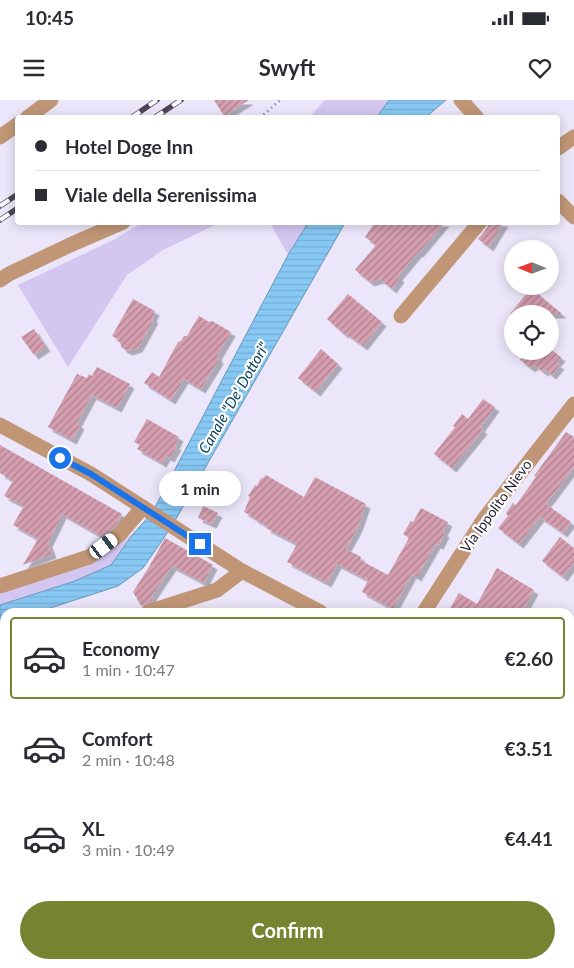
<!DOCTYPE html>
<html lang="en">
<head>
<meta charset="utf-8">
<style>
  body { margin:0; font-family:Lato,sans-serif; background:#f2f2f3; color:#2b2b33; height:100vh; display:flex; flex-direction:column; font-size:19px; white-space:nowrap }
  * { box-sizing:border-box; margin:0 }
  p { font-size:16px; color:#7c7c81 }
  .icon { flex:none; width:28px; height:28px; fill:none; stroke:currentColor; stroke-width:2; stroke-linecap:round; stroke-linejoin:round }
  .map { position:relative; flex:1; overflow:hidden }
  .details { position:absolute; left:0px; top:508px; width:575px; height:361px; display:flex; flex-direction:column; background:#fff; border-radius:15px 15px 0 0; box-shadow:0 2px 12px #0003 }
  .details>* { flex:none }
  .guide { position:absolute; left:15px; top:15px; width:545px; height:110px; border-radius:5px; box-shadow:0 2px 12px #0003; display:grid; align-content:center; height:110px; padding:0 20px; background:#fff }
  .needle { width:32px; rotate:271deg }
  .controls { position:absolute; left:504px; top:140px; display:grid; gap:10px }
  .controls a { display:grid; place-items:center; width:55px; height:55px; border-radius:50%; background:#fff; box-shadow:0 2px 12px #0003; font-size:25px }
  .end { position:absolute; width:22px; height:22px; margin:-11px; border:6px solid #1a73e8; background:#fff; box-shadow:0 0 0 2px #fff }
  .from { border-radius:50% }
  .bubble { position:absolute; height:35px; border-radius:18px; background:#fff; box-shadow:0 2px 12px #0003; font-size:16px; font-weight:700; line-height:35px; text-align:center }
  .car { position:absolute; width:15px; height:30px; margin:-15px -8px; border-radius:6px; box-shadow:0 0 4px 1px #0007; background:linear-gradient(#fff 24%,#345 0 40%,#fff 0 76%,#345 0 86%,#fff 0) }
  .guide b { display:flex; align-items:center; gap:18px; height:48px; font-size:19px }
  .guide b+b { border-top:1px solid #e1e1e2 }
  .guide i { width:12px; height:12px; background:#2b2b33 }
  ul { padding:9px 0 0; list-style:none }
  li { display:flex; align-items:center; gap:15px; height:82px; margin:0 10px 8px; padding:0 10px; border:2px solid transparent; border-radius:5px }
  li div { flex:1 }
  li b { display:block; font-size:19px }
  li em { font-style:normal; font-weight:700 }
  li.current { border-color:#768331 }
  li>.icon { width:45px; height:45px; stroke-width:1.5 }
  .cta { display:flex; gap:10px; margin-top:auto; padding:10px 20px }
  .cta a { flex:1; height:58px; border-radius:30px; background:#768331; color:#fff; font-size:20px; font-weight:700; line-height:58px; text-align:center }
  .status { display:flex; justify-content:space-between; align-items:center; height:35px; padding:0 25px; background:#fff; direction:ltr }
  .status svg { height:14px; fill:currentColor }
  header { display:flex; justify-content:space-between; align-items:center; height:65px; padding:0 20px; background:#fff; font-size:22px; font-weight:700 }
  .map>svg:first-child { display:block }
</style>
</head>
<body>
<div class="status"><b>10:45</b><svg viewBox="0 0 49 12"><path d="M0 12V9h3v3zM5 12V6h3v6zM10 12V3h3v9zM15 12V0h3v12zM26 1h20v11H26zM47 4h2v5h-2z"/></svg></div>
<header><svg class="icon" aria-label="menu" viewBox="0 0 24 24"><path d="M4 6h16M4 12h16M4 18h16"/></svg>Swyft<svg class="icon" aria-label="heart" viewBox="0 0 24 24"><path d="M12 20l-8-8c-3-5 5-10 8-4 3-6 11-1 8 4z"/></svg></header>
<div class="map">
<svg width="574" height="868" viewBox="0 0 574 868">
  <defs>
    <pattern id="water-rules" width="6" height="5" patternUnits="userSpaceOnUse" patternTransform="scale(1.25)"><rect width="6" height="5" fill="#87c9f4"/><path d="M0 2.5h6" fill="none" stroke="#75acd2"/></pattern>
    <pattern id="building-hatch" width="6" height="6" patternUnits="userSpaceOnUse" patternTransform="scale(1.25)"><rect width="6" height="6" fill="#d59fb0"/><path d="M-1 1l2-2M0 6l6-6M5 7l2-2" fill="none" stroke="#ad8190"/></pattern>
    <filter id="shadow"><feDropShadow dx="4.5" dy="4.5" stdDeviation="0" flood-color="#0004"/></filter>
  </defs>
  <rect width="100%" height="100%" fill="#ebe6f9"/>
  <!-- grass -->
  <path fill="#d3c7f1" d="M 325,0 L 389,0 L 377,17 L 309,18 Z
    M 142,123 L 219,123 L 163,150 L 127,175 L 68,267 L 18,185 L 115,139 Z
    M 270,123 L 308,123 L 288,155 Z
    M 133,434 L 111,466 L 75,481 L 0,505 L 0,491 L 89,462 Z"/>
  <!-- water -->
  <path fill="url(#water-rules)" stroke="#6a97ba" d="M 389,0 L 446,0 L 426,17 L 377,17 Z
    M 308,123 L 345,123 L 172,426 L 143,468 L 118,486 L 38,512 L 5,512 L 5,523 L 0,525 L 0,505 L 75,481 L 111,465 L 133,434 L 152,413 L 288,155 Z"/>
  <!-- building -->
  <path fill="url(#building-hatch)" filter="url(#shadow)" d="M 214,0 L 249,0 L 224,16 Z
    M 375,122 L 445,122 L 419,153 L 418,152 L 398,176 L 400,178 L 392,189 L 380,179 L 370,182 L 355,170 L 376,145 L 365,137 Z
    M 489,122 L 504,122 L 489,147 L 478,139 L 487,128 Z
    M 531,188 L 562,214 L 510,214 Z
    M 348,194 L 382,222 L 363,246 L 345,233 L 344,234 L 327,219 Z
    M 133,199 L 155,211 L 152,218 L 154,219 L 138,248 L 128,251 L 122,248 L 119,240 L 112,236 Z
    M 199,216 L 209,222 L 212,221 L 231,232 L 217,256 L 219,260 L 201,289 L 184,279 L 171,300 L 144,283 L 152,272 L 159,277 L 178,242 L 181,241 L 184,236 L 187,236 Z
    M 34,229 L 46,247 L 34,255 L 21,237 Z
    M 321,249 L 338,264 L 316,292 L 298,278 Z
    M 516,251 L 553,251 L 561,257 L 556,263 L 560,265 L 552,275 L 545,270 L 544,272 L 534,265 L 531,268 L 520,260 L 523,256 Z
    M 97,267 L 130,284 L 117,308 L 92,295 L 77,323 L 80,325 L 72,340 L 48,327 L 77,274 L 87,278 L 89,274 L 92,276 Z
    M 483,299 L 495,307 L 480,328 L 483,330 L 452,368 L 434,354 L 455,327 L 453,326 L 462,314 L 468,319 Z
    M 147,319 L 179,337 L 175,345 L 177,346 L 170,358 L 166,356 L 162,363 L 137,349 L 140,345 L 134,342 Z
    M 566,332 L 574,337 L 574,367 L 546,404 L 571,422 L 563,433 L 540,417 L 519,444 L 498,428 L 508,416 L 506,413 L 513,403 L 516,405 L 536,377 L 534,376 Z
    M 0,345 L 122,414 L 118,422 L 113,428 L 101,436 L 62,414 L 48,443 L 52,454 L 23,465 L 38,439 L 13,425 L 24,406 L 4,396 L 13,381 L 0,373 Z
    M 266,375 L 304,397 L 315,377 L 366,404 L 358,427 L 346,449 L 361,457 L 360,460 L 388,475 L 409,438 L 403,434 L 411,421 L 413,422 L 421,408 L 448,422 L 443,432 L 445,433 L 439,445 L 436,444 L 417,477 L 412,474 L 393,509 L 362,492 L 368,480 L 337,464 L 327,483 L 287,462 L 297,444 L 266,428 L 267,426 L 253,418 L 253,417 L 244,412 L 250,397 L 248,396 L 255,385 L 257,386 L 261,378 L 262,379 Z
    M 203,406 L 218,413 L 212,424 L 198,418 Z
    M 560,437 L 574,448 L 574,462 L 563,477 L 542,461 Z
    M 165,438 L 213,465 L 204,483 L 172,466 L 152,496 L 153,501 L 141,506 L 133,492 L 149,467 Z
    M 497,468 L 534,490 L 522,512 L 448,512 L 459,493 L 477,504 Z"/>
  <g fill="none" stroke-linecap="round" stroke-linejoin="round">
    <!-- path -->
    <path stroke="#847e90" stroke-width="3" stroke-dasharray="1 4" stroke-linecap="butt" d="M 260,18 L 280,0"/>
    <!-- street -->
    <path stroke="#c19677" stroke-width="15" d="M 461,0 L 477,18
      M 27,18 L 51,0
      M 0,37 L 18,24
      M 558,48 L 574,37
      M 558,101 L 574,117
      M 0,180 L 9,174 L 70,145 L 123,122
      M 401,216 L 480,122
      M 0,325 L 91,374 L 242,471 L 320,512
      M 0,486 L 89,457 L 119,435 L 143,407
      M 148,512 L 217,490 L 242,471
      M 424,512 L 484,419 L 574,304
      M 0,562 L 5,560
      M 570,659 L 574,663
      M 0,671 L 5,669
      M 0,786 L 5,785
      M 39,868 L 53,865"/>
    <defs>
      <path id="rail" d="M 131,18 L 157,0
        M 154,18 L 181,0
        M 0,106 L 18,94
        M 0,120 L 18,108"/>
    </defs>
    <!-- rail casing -->
    <use href="#rail" stroke="#4c4658" stroke-width="5.5"/>
    <!-- rail -->
    <use href="#rail" stroke="#fff" stroke-width="4" stroke-dasharray="11" stroke-linecap="butt"/>
  </g>
  <g fill="none" stroke-linecap="round" stroke-linejoin="round">
    <!-- route -->
    <path stroke="#1a73e8" stroke-width="6" d="M 60,358 L 91,374 L 200,444"/>
  </g>
  <g text-anchor="middle" stroke-width="4.5" stroke-linejoin="round" paint-order="stroke">
    <!-- street labels -->
    <g font-size="14" fill="#282234" stroke="#fff">
      <text transform="translate(496 406) rotate(-54)" y="5">Via Ippolito Nievo</text>
    </g>
    <!-- water labels -->
    <g font-size="15" font-style="italic" fill="#09405d" stroke="#fff">
      <text transform="translate(234 298) rotate(-60)" y="5">Canale "De' Dottori"</text>
    </g>
  </g>
</svg>
<div class="controls">
<a><svg class="needle" viewBox="-14 -14 28 28"><path d="M0-13l5 13h-10z" fill="#e53935"/><path d="M0 13l5-13h-10z" fill="#7c7c81"/></svg></a>
<a><svg class="icon" aria-label="locate" viewBox="0 0 24 24"><circle cx="12" cy="12" r="6"/><path d="M12 2v4M12 18v4M2 12h4M18 12h4"/></svg></a>
</div>
<i class="end from" style="left:60px;top:358px"></i>
<i class="end" style="left:200px;top:444px"></i>
<div class="bubble" style="left:159px;top:371px;width:82px">1 min</div>
<i class="car" style="left:104px;top:446px;rotate:53deg"></i>
<div class="guide">
<b><i class="from"></i>Hotel Doge Inn</b>
<b><i></i>Viale della Serenissima</b>
</div>
<section class="details">
<ul>
<li class="current"><svg class="icon" aria-label="car" viewBox="0 0 24 24"><path d="M5 17H2v-5l4-1 3-4h7l3 4 3 1v5h-3M9 17h6M6 11h13"/><circle cx="7" cy="17" r="2"/><circle cx="17" cy="17" r="2"/></svg><div><b>Economy</b><p>1 min · 10:47</p></div><em>€2.60</em></li>
<li><svg class="icon" aria-label="car" viewBox="0 0 24 24"><path d="M5 17H2v-5l4-1 3-4h7l3 4 3 1v5h-3M9 17h6M6 11h13"/><circle cx="7" cy="17" r="2"/><circle cx="17" cy="17" r="2"/></svg><div><b>Comfort</b><p>2 min · 10:48</p></div><em>€3.51</em></li>
<li><svg class="icon" aria-label="car" viewBox="0 0 24 24"><path d="M5 17H2v-5l4-1 3-4h7l3 4 3 1v5h-3M9 17h6M6 11h13"/><circle cx="7" cy="17" r="2"/><circle cx="17" cy="17" r="2"/></svg><div><b>XL</b><p>3 min · 10:49</p></div><em>€4.41</em></li>
</ul>
<div class="cta"><a>Confirm</a></div>
</section>
</div>
</body>
</html>
